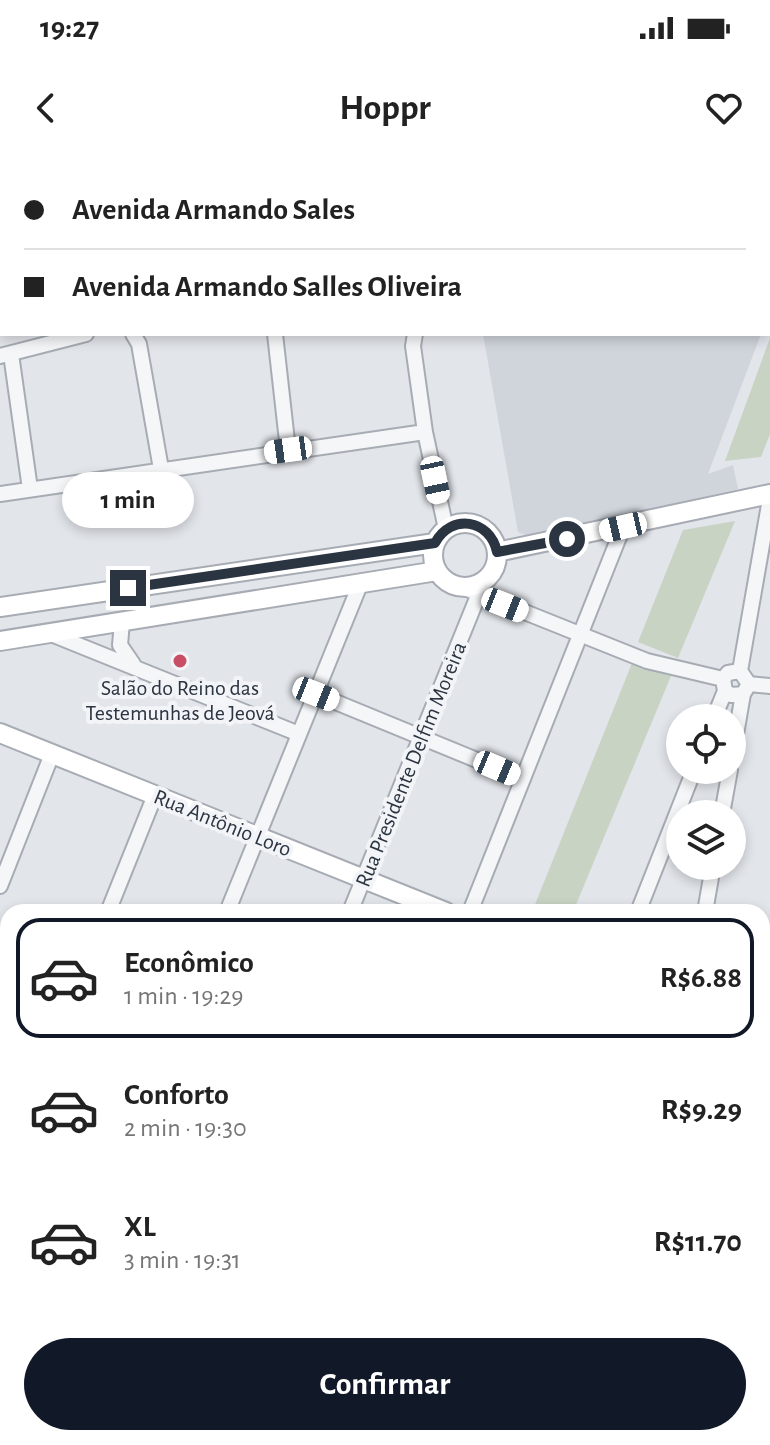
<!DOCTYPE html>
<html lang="pt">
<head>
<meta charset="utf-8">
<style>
  body { margin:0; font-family:"Alegreya Sans",sans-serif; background:#f2f2f2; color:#222; height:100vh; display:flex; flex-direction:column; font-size:30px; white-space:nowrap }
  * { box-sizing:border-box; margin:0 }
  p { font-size:26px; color:#767676 }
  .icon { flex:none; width:44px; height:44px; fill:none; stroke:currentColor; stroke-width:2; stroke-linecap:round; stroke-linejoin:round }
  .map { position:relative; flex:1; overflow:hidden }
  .sheet { position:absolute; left:0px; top:744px; width:770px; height:542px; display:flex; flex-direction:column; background:#fff; border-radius:24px 24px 0 0; box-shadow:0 4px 12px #0003 }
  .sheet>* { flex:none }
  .hud { position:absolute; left:0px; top:0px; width:770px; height:176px; box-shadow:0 4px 12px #0003; display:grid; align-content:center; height:176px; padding:0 24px; background:#fff }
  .controls { position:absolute; left:666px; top:544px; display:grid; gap:16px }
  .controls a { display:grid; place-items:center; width:80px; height:80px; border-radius:50%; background:#fff; box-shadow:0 4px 12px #0003; font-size:40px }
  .end { position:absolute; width:36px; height:36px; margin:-18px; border:10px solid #2b3441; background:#fff; box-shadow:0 0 0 4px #fff }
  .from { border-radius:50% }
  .bubble { position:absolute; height:56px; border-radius:28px; background:#fff; box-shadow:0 4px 12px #0003; font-size:26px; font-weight:700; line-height:56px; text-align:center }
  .car { position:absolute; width:24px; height:48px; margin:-24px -12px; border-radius:10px; box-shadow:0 0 6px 2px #0007; background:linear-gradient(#fff 24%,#345 0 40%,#fff 0 76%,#345 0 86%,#fff 0) }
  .hud b { display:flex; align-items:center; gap:28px; height:76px; font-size:30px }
  .hud b+b { border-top:2px solid #e0e0e0 }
  .hud i { width:20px; height:20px; background:#222 }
  ul { padding:14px 0 0; list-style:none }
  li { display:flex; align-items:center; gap:24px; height:120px; margin:0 16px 12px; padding:0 8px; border:4px solid transparent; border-radius:24px }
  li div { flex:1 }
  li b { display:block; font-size:30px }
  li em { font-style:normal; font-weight:700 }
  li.active { border-color:#111827 }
  li>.icon { width:72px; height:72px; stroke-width:1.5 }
  .primary-button { display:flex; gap:16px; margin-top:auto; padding:16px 24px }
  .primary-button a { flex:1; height:92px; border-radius:48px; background:#111827; color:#fff; font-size:32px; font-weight:700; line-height:92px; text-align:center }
  .status { display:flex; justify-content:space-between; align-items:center; height:56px; padding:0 40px; background:#fff; direction:ltr }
  .status svg { height:22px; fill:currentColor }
  header { display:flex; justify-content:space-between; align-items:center; height:104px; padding:0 24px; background:#fff; font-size:36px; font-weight:700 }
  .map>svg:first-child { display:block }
</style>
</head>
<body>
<div class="status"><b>19:27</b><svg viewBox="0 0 49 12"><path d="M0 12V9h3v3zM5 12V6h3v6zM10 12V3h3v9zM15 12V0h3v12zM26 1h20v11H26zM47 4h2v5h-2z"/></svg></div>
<header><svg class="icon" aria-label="back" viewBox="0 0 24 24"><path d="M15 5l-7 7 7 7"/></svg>Hoppr<svg class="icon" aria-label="heart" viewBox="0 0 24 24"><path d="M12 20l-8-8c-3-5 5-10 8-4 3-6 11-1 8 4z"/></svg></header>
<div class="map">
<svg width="770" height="1285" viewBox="0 0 770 1285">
  <rect width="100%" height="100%" fill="#e2e5ea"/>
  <!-- built -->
  <path fill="#d0d5dc" d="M 483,174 L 761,174 L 708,314 L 733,305 L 738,329 L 530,377 L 518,372 Z"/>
  <!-- green -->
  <path fill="#c8d3c4" d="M 770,178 L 770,274 L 761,297 L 725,301 Z
    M 735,361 L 678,498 L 638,482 L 683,370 Z
    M 632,503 L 671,516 L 573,752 L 532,752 Z"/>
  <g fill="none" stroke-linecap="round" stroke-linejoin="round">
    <defs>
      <path id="street" d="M 48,0 L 49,2
        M 299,2 L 300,0
        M 133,174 L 139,184 L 161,309
        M 275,174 L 288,290
        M 415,174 L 413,186 L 425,272 L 446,369
        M 11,194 L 30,329
        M 0,196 L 86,174
        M 0,334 L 425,272
        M 462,427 L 647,501 L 723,519
        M 122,462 L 120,485 L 133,504
        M 51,474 L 299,574
        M 740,511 L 770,339
        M 749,524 L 770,526
        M 316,534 L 523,619
        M 714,558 L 725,531
        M 732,597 L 743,534 L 749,524 L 740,511 L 728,513 L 723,519 L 725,531 L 731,535 L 743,534
        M 722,654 L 730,610
        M 0,726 L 52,594
        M 108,752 L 155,635
        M 227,752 L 361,422
        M 350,752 L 484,421
        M 470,752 L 623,367
        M 638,752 L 694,610
        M 705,752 L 713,706
        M 0,1022 L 8,1002
        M 762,1108 L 770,1059
        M 0,1118 L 8,1122
        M 0,1216 L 8,1224
        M 61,1278 L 68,1285
        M 474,1278 L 517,1285
        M 133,1285 L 136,1278
        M 257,1285 L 260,1278
        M 425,1285 L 428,1278
        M 544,1285 L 547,1278
        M 615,1285 L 616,1278
        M 733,1285 L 734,1278"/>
      <path id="secondary" d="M433 395a32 32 0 1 1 64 0a32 32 0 1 1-64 0Z
        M 497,392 L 770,334
        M 0,447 L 435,383
        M 0,481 L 437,411
        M 0,573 L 446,752
        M 0,810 L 8,814
        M 762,826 L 770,828
        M 762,1045 L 770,1046"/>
      <path id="highway" d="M 762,1216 L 770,1168
        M 751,1285 L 752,1278"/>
    </defs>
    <!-- street casing -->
    <use href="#street" stroke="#a7acb4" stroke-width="18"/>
    <!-- secondary casing -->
    <use href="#secondary" stroke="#a7acb4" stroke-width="22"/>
    <!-- highway casing -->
    <use href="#highway" stroke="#8a93a0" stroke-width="28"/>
    <!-- street -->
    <use href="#street" stroke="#f5f6f8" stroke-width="14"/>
    <!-- secondary -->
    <use href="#secondary" stroke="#fff" stroke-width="18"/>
    <!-- highway -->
    <use href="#highway" stroke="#fff" stroke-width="24"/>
  </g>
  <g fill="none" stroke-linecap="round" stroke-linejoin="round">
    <!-- route -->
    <path stroke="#2b3441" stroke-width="10" d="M 128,428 L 435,383 C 451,353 490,359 497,392 L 567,379"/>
  </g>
  <!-- markers -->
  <circle fill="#c84e65" stroke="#f2f4f7" stroke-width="3" cx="180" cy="501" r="8"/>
  <g text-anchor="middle" stroke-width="8" stroke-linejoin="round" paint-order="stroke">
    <!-- poi labels -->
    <g font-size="22" fill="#2b3441" stroke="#f2f4f7">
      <text x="180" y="535">Salão do Reino das<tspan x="180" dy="25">Testemunhas de Jeová</tspan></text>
    </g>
    <!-- street labels -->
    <g font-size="22" fill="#2b3441" stroke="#f2f4f7">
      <text transform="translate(410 604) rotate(-68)" y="8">Rua Presidente Delfim Moreira</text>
      <text transform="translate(223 662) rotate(22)" y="8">Rua Antônio Loro</text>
    </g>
  </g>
</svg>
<div class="controls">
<a><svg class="icon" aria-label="locate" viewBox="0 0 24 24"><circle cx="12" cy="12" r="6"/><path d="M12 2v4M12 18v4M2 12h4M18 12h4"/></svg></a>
<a><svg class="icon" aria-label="layers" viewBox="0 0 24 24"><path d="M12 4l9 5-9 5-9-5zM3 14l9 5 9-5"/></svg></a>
</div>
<i class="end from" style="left:567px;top:379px"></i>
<i class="end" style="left:128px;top:428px"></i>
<div class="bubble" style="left:62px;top:312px;width:132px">1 min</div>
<i class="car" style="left:288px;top:290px;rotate:262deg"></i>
<i class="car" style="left:435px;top:320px;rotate:168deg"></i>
<i class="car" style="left:623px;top:367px;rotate:257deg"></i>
<i class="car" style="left:505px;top:445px;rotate:112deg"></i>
<i class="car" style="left:316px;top:534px;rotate:112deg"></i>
<i class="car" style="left:497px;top:608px;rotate:113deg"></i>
<div class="hud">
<b><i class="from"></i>Avenida Armando Sales</b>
<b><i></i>Avenida Armando Salles Oliveira</b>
</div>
<section class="sheet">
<ul>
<li class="active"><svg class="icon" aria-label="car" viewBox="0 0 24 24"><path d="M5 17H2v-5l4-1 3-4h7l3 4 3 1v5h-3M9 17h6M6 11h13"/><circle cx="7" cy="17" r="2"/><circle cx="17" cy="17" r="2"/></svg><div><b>Econômico</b><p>1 min · 19:29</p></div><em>R$6.88</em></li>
<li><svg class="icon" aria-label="car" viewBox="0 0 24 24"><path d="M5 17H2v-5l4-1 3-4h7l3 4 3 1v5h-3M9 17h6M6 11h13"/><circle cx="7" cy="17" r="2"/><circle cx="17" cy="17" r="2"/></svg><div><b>Conforto</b><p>2 min · 19:30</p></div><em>R$9.29</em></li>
<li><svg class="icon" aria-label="car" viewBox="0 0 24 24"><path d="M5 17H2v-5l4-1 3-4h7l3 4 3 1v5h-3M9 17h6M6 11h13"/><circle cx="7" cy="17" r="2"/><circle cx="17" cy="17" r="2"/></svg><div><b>XL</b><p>3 min · 19:31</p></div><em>R$11.70</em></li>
</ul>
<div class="primary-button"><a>Confirmar</a></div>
</section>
</div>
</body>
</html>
